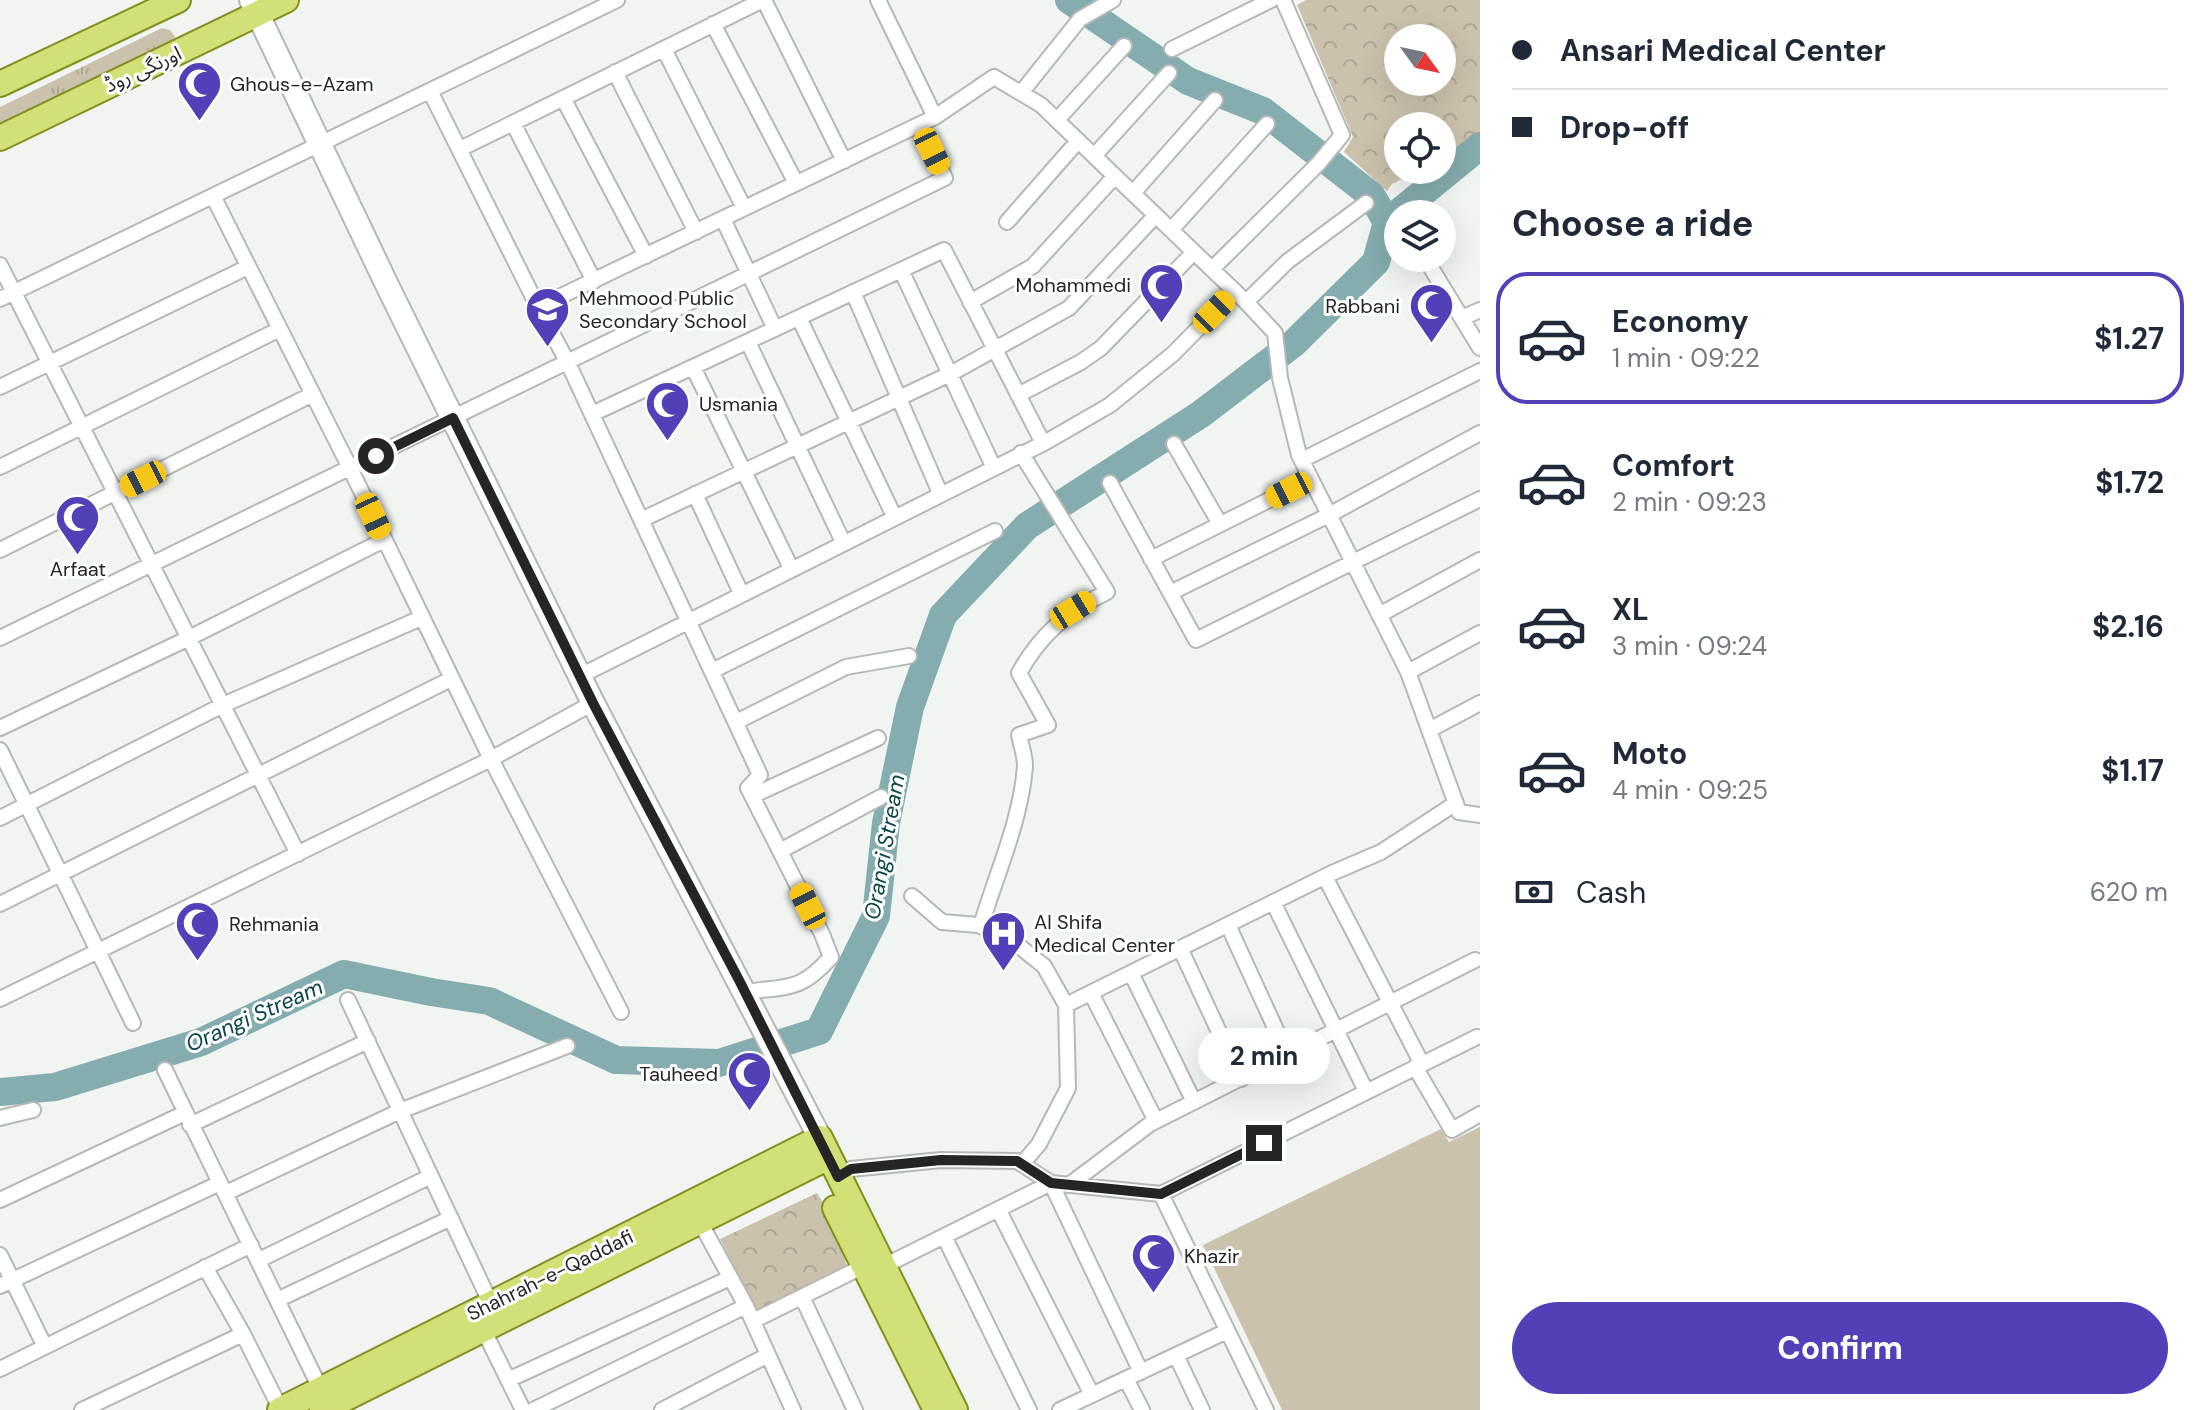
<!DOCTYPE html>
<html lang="en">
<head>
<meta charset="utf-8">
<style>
  body { margin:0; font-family:"DM Sans","Noto Sans Arabic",sans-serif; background:#f6f6f7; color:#1f2937; height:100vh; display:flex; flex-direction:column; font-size:30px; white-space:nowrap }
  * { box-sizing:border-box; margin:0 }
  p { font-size:26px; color:#747a83 }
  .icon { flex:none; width:44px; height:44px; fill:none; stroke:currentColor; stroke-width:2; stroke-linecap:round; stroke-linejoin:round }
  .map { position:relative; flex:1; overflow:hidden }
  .sheet { display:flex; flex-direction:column; background:#fff; width:720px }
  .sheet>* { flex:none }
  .hud { display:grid; align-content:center; height:176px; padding:0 32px; background:#fff }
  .needle { width:52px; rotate:123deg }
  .fabs { position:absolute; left:1384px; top:24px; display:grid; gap:16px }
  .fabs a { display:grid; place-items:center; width:72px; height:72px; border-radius:50%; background:#fff; box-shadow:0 8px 32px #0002; font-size:40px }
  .end { position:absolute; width:36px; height:36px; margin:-18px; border:10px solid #242524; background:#fff; box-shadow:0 0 0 4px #fff }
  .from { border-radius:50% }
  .bubble { position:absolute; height:56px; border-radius:28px; background:#fff; box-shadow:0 8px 32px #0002; font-size:26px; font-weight:700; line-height:56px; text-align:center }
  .car { position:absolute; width:24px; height:48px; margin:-24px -12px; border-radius:10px; box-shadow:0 0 6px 2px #0007; background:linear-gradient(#f5c518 24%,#345 0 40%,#f5c518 0 76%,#345 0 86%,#f5c518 0) }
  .hud b { display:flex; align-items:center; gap:28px; height:76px; font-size:30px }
  .hud b+b { border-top:2px solid #e0e1e3 }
  .hud i { width:20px; height:20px; background:#1f2937 }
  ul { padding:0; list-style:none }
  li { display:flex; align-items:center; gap:24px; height:132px; margin:0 16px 12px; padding:0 16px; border:4px solid transparent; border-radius:32px }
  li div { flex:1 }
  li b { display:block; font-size:30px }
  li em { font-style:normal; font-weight:700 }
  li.active { border-color:#5141b9 }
  li>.icon { width:72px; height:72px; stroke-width:1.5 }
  h2 { padding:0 32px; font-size:36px; line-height:96px }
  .pay { display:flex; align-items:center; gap:20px; height:88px; padding:0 32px; font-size:30px }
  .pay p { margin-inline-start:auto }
  .action { display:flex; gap:16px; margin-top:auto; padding:16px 32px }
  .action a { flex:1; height:92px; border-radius:48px; background:#5141b9; color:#fff; font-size:32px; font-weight:700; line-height:92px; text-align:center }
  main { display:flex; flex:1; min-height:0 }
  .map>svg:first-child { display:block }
</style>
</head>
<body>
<main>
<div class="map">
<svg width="1480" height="1410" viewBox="0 0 1480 1410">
  <defs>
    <pattern id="grass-tufts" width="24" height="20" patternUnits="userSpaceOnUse" patternTransform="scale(2)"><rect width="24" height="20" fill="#cbc2ad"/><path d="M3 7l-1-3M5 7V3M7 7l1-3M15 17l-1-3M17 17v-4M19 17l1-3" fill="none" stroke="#aea795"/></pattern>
    <pattern id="park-crowns" width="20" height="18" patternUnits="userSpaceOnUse" patternTransform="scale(2)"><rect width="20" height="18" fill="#cbc2ad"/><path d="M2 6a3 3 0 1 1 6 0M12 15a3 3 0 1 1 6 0" fill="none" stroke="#aea795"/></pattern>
  </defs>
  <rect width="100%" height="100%" fill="#f1f5f1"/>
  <!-- grass -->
  <path fill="url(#grass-tufts)" d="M 162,28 L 170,30 L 175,37 L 173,43 L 0,130 L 0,107 Z"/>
  <!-- park -->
  <path fill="url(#park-crowns)" fill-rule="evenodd" d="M 1306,0 L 1480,0 L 1480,134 L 1442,160 L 1442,126 L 1398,126 L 1398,170 L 1420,170 L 1392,184 L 1387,191 L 1344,152 L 1353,137 L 1297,5 ZM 1398,38 L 1442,38 L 1442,82 L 1398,82 Z
    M 817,1193 L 827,1209 L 847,1266 L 758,1313 L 720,1239 Z"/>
  <!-- pitch -->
  <path fill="#cbc2ad" d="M 1480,1127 L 1480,1410 L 1282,1410 L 1203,1245 L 1441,1129 L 1449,1142 Z"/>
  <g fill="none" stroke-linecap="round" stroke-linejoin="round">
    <!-- river -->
    <path stroke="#85acae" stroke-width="28" d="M 1069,0 L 1188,81 L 1263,111 L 1371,195 L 1387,222
      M 0,1092 L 55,1087 L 201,1042 L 344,974 L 431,992 L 489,1001 L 616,1060 L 719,1063 L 819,1031 L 876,916 L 886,823 L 910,707 L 943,615 L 1027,526 L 1201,414 L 1294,343 L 1376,262 L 1387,222 L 1480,146"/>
    <defs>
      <path id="street" d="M 764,0 L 844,161
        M 878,0 L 935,117
        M 713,24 L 796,183
        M 664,49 L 744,208
        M 1172,49 L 1271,0
        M 615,72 L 696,232
        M 430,91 L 538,307 L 568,363 L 760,775 L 748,788 L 822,934 L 831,957 C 800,992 788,986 745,992
        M 1021,93 L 1080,19 L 1113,0
        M 563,98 L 646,256
        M 1057,120 L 1124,46
        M 513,123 L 594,281
        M 460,149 L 763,0
        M 1094,156 L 1169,73
        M 1133,193 L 1215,100
        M 213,196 L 350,468 L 491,759 L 621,1012
        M 723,219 L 775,329
        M 1007,222 L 1078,141
        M 1171,230 L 1267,124
        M 1425,258 L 1480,348
        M 0,265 L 298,854
        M 1212,269 L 1318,164 L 1342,135 L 1283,0
        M 901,270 L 993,466
        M 853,292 L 940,493
        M 0,299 L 617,0
        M 970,302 L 1033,266 L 1115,176
        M 1246,302 L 1288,261 L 1366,203
        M 538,307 L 935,117 L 994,77 L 1041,105 L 1246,302 L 1275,333 L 1280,378 L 1299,455 L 1408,672 L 1459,812 L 1480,815
        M 799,318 L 894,516
        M 1462,318 L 1480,310
        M 748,342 L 843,542
        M 693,367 L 791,568
        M 0,387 L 248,267
        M 1018,395 L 1081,362 L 1101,348 L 1194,252
        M 592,414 L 944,250 L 1043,443
        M 1174,444 L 1220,524
        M 1302,460 L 1480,371
        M 0,467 L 280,329
        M 1110,483 L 1196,640 L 1480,499
        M 695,494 L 741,593
        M 641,520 L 952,373 L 1069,308 L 1156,215
        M 0,550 L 313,394
        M 1151,559 L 1311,479
        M 1170,593 L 1329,515 L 1480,433
        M 1379,615 L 1480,560
        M 0,638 L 945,178 L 919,125
        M 712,671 L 995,531
        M 1408,672 L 1480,633
        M 580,676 L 1046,442 L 1110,405 L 1173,354 L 1235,291
        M 736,722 L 846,667 L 909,656
        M 0,728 L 189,638 L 384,540
        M 1431,729 L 1480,703
        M 0,750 L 133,1023
        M 752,796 L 878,738
        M 0,818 L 223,705 L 421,618
        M 780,851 L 881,797
        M 1325,877 L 1422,1064
        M 912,896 L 942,922 L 978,925 L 1009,938 L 1044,966 L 1066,1005 L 1068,1088 L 1039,1144 L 1022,1164
        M 1273,902 L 1366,1091
        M 0,904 L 451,679
        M 1228,925 L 1288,1056
        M 981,926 C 996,874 1021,821 1025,766 C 1025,756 1021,745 1019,735 L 1048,725 L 1019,673 C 1040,635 1068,611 1107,592 L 1021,453
        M 1180,948 L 1241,1079
        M 1131,973 L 1194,1102
        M 1091,993 L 1156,1121
        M 0,999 L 491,759 L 593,703
        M 348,1000 L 491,1304
        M 1066,1005 L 1332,873 L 1381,852 L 1456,803
        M 1415,1067 L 1452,1130 L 1480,1114
        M 165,1070 L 320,1388
        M 0,1118 L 33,1110
        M 190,1125 L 368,1041
        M 838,1177 L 851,1169 L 941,1160 L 1017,1161 L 1051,1183 L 1161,1194 L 1266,1410
        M 1069,1185 L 1150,1124 L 1475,960
        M 226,1193 L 400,1111 L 567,1046
        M 1161,1194 L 1477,1037
        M 0,1200 L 185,1113
        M 998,1209 L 1092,1395
        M 700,1222 L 746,1306 L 793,1410
        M 944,1236 L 1029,1410
        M 0,1255 L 45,1347
        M 259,1260 L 431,1176
        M 884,1266 L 1051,1183 L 1141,1372
        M 205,1267 L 243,1334 L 281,1410
        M 0,1286 L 220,1183
        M 802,1297 L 855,1410
        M 277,1300 L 451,1218
        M 753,1321 L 864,1266
        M 483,1329 L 523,1410
        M 1176,1355 L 1202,1410
        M 0,1369 L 251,1245
        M 1126,1379 L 1142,1410
        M 508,1380 L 730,1278
        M 82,1410 L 243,1334
        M 533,1410 L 746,1306
        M 662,1410 L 768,1355
        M 1060,1410 L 1227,1331"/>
      <path id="secondary" d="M 251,0 L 388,287 L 593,703 L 820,1138"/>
      <path id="primary" d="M 0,84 L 178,0
        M 0,138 L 286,0
        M 835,1208 L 936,1410
        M 280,1410 L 820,1138 L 955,1410
        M 322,1410 L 829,1157"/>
    </defs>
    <!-- street casing -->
    <use href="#street" stroke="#b5b9b5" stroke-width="18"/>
    <!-- secondary casing -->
    <use href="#secondary" stroke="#b5b9b5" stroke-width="26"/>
    <!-- primary casing -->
    <use href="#primary" stroke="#83901f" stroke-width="28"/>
    <!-- street -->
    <use href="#street" stroke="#fff" stroke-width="14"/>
    <!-- secondary -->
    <use href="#secondary" stroke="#fff" stroke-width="22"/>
    <!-- primary -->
    <use href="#primary" stroke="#d3df77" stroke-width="24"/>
  </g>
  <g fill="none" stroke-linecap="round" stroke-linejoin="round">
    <!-- route -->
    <path stroke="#242524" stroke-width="10" d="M 376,456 L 453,418 L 593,703 L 740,982 L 838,1177 L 851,1169 L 941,1160 L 1017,1161 L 1051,1183 L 1161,1194 L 1264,1143"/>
  </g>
  <!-- icons -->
  <defs>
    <symbol id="mosque-pin" viewBox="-11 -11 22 30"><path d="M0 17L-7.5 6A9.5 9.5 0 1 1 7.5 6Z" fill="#5141b9" stroke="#fff"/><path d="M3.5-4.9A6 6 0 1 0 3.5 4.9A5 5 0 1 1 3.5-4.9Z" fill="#fff"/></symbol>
    <symbol id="school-pin" viewBox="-11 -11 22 30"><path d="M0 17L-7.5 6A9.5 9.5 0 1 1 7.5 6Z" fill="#5141b9" stroke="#fff"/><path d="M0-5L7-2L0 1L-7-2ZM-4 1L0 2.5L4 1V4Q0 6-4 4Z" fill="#fff"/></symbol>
    <symbol id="hospital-pin" viewBox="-11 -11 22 30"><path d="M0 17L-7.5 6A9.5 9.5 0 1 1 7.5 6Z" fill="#5141b9" stroke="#fff"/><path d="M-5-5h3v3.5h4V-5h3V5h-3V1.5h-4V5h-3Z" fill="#fff"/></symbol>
  </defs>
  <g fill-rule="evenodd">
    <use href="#mosque-pin" x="174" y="58" width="51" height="69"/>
    <use href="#mosque-pin" x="1136" y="260" width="51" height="69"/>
    <use href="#mosque-pin" x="1406" y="280" width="51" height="69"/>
    <use href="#school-pin" x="522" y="284" width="51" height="69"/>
    <use href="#mosque-pin" x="642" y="378" width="51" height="69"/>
    <use href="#mosque-pin" x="52" y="492" width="51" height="69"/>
    <use href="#mosque-pin" x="172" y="898" width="51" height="69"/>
    <use href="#hospital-pin" x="978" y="908" width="51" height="69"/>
    <use href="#mosque-pin" x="724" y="1048" width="51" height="69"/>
    <use href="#mosque-pin" x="1128" y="1230" width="51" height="69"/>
  </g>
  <g text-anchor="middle" stroke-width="6" stroke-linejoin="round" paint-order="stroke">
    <!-- street labels -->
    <g font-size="20" fill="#242524" stroke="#fff">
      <text transform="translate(143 69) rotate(-25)" y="7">اورنگی روڈ</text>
      <text transform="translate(550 1275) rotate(-26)" y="7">Shahrah-e-Qaddafi</text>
    </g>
    <!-- poi labels -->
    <g font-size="20" fill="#242524" stroke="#fff" text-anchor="start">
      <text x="230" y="91">Ghous-e-Azam</text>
      <text x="1131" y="292" text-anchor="end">Mohammedi</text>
      <text x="579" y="305">Mehmood Public<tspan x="579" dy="23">Secondary School</tspan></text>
      <text x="1400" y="313" text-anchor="end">Rabbani</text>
      <text x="699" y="411">Usmania</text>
      <text x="78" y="576" text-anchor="middle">Arfaat</text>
      <text x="1034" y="929">Al Shifa<tspan x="1034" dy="23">Medical Center</tspan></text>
      <text x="229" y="931">Rehmania</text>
      <text x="718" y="1081" text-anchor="end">Tauheed</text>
      <text x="1184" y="1263">Khazir</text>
    </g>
    <!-- water labels -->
    <g font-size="22" font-style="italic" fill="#084649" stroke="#fff">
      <text transform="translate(884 847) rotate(-80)" y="8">Orangi Stream</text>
      <text transform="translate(254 1015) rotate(-24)" y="8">Orangi Stream</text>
    </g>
  </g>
</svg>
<div class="fabs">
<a><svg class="needle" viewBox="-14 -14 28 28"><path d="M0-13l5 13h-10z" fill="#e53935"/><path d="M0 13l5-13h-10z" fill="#747a83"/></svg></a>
<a><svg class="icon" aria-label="locate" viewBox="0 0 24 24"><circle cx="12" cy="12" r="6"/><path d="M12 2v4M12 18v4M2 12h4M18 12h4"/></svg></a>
<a><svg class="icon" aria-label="layers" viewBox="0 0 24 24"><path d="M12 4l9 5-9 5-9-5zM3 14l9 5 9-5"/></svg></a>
</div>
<i class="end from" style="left:376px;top:456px"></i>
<i class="end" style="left:1264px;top:1143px"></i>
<div class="bubble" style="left:1198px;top:1028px;width:132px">2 min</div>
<i class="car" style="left:932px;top:151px;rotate:154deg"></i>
<i class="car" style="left:1214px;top:312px;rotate:44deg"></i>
<i class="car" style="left:143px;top:479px;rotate:243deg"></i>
<i class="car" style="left:1289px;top:490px;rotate:243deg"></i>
<i class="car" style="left:373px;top:516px;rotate:155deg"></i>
<i class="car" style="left:1073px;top:610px;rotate:59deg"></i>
<i class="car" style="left:808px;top:906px;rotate:333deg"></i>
</div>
<section class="sheet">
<div class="hud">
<b><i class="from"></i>Ansari Medical Center</b>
<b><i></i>Drop-off</b>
</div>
<h2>Choose a ride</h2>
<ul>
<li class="active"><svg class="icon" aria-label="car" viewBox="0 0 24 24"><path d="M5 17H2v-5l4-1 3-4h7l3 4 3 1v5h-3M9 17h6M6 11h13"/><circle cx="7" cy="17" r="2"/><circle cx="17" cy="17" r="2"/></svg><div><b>Economy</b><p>1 min · 09:22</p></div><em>$1.27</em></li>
<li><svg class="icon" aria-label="car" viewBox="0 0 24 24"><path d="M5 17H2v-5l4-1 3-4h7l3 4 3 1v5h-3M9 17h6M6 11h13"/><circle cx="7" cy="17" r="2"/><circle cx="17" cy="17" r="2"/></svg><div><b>Comfort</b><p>2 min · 09:23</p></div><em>$1.72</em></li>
<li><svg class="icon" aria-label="car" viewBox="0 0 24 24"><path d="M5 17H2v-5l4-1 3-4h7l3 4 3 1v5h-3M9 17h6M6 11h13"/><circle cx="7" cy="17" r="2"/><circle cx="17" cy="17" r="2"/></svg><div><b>XL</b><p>3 min · 09:24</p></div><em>$2.16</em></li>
<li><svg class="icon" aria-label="car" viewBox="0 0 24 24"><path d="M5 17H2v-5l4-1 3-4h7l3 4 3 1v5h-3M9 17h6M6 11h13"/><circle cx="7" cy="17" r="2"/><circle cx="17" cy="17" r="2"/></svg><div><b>Moto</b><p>4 min · 09:25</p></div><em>$1.17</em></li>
</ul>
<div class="pay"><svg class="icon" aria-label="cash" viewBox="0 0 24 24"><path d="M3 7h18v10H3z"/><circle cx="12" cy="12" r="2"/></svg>Cash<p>620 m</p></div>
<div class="action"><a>Confirm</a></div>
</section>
</main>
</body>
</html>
